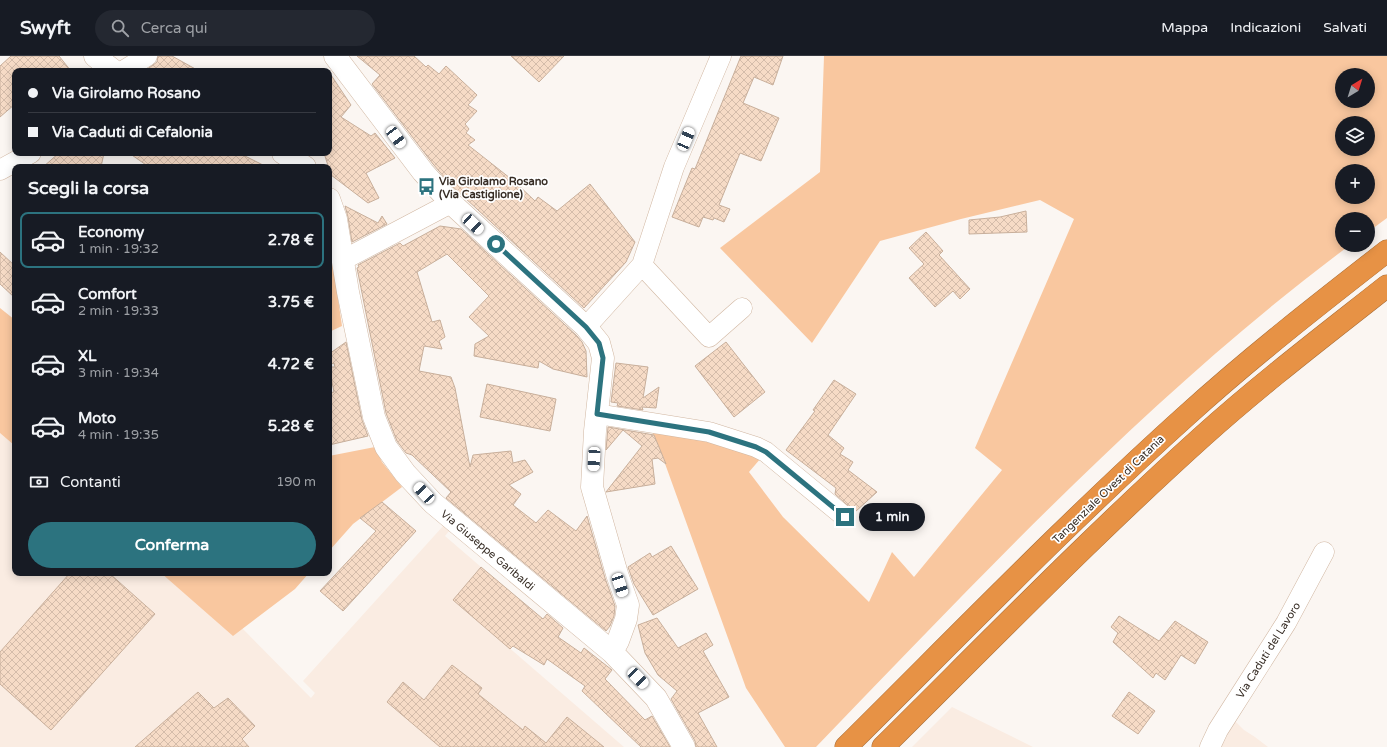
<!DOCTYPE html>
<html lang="it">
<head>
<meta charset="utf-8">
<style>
  body { margin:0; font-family:"Varela Round",sans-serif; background:#242831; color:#f1f3f6; height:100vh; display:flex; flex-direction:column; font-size:15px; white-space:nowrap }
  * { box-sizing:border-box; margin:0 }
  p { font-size:13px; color:#9ea1a6 }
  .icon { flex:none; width:22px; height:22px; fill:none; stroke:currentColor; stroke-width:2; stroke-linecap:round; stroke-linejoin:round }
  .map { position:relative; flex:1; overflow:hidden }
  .drawer { position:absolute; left:12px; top:108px; width:320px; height:412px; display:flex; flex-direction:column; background:#171b24; border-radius:8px; box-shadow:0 2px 10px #0003 }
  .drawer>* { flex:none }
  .guide { position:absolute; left:12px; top:12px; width:320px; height:88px; border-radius:8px; box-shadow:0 2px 10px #0003; display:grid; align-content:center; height:88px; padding:0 16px; background:#171b24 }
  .needle { width:26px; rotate:38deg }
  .tools { position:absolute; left:1335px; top:12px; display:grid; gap:8px }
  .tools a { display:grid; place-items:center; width:40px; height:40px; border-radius:50%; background:#171b24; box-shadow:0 2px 10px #0003; font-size:20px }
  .end { position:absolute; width:18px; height:18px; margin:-9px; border:5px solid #2c737f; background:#fff; box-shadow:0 0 0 2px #fff }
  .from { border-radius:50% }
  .bubble { position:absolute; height:28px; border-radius:14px; background:#171b24; box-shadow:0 2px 10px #0003; font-size:13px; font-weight:800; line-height:28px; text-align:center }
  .car { position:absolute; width:12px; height:24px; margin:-12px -6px; border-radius:5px; box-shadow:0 0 3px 1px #0007; background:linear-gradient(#fff 24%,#345 0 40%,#fff 0 76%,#345 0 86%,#fff 0) }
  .guide b { display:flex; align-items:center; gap:14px; height:38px; font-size:15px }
  .guide b+b { border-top:1px solid #363941 }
  .guide i { width:10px; height:10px; background:#f1f3f6 }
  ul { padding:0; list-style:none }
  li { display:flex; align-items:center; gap:12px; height:56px; margin:0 8px 6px; padding:0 8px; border:2px solid transparent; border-radius:8px }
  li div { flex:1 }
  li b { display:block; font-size:15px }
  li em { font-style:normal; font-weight:800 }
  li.active { border-color:#2c737f }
  li>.icon { width:36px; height:36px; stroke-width:1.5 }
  h2 { padding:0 16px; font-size:18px; line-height:48px }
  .pay { display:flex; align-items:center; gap:10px; height:44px; padding:0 16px; font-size:15px }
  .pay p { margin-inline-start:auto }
  .button { display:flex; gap:8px; margin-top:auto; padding:8px 16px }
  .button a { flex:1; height:46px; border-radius:24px; background:#2c737f; color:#fff; font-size:16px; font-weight:800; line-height:46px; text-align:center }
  header { display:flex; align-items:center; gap:24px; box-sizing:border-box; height:56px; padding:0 20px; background:#171b24; border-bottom:1px solid #363941 }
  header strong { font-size:19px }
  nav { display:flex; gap:22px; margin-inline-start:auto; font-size:14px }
  .search { width:280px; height:36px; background:#242831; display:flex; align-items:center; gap:10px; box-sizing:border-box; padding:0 14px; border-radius:22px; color:#9ea1a6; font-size:15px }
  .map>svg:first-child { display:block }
</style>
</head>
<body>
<header>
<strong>Swyft</strong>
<div class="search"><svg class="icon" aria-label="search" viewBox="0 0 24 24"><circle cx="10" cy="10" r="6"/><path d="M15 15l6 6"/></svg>Cerca qui</div>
<nav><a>Mappa</a><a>Indicazioni</a><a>Salvati</a></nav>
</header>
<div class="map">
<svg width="1387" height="691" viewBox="0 0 1387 691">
  <defs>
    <pattern id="building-cross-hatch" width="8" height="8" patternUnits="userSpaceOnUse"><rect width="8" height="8" fill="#f6dbc6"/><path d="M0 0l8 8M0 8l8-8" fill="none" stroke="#d4bcaa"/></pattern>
  </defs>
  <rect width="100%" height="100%" fill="#fbf6f2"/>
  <!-- built -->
  <path fill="#faece2" d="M 0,377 L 15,390 L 15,517 L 161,517 L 233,579 L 242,572 L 311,642 L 315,637 L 303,625 L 444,469 L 450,474 L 445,480 L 481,511 L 454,544 L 624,691 L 0,691 Z
    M 952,651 L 1033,691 L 912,691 Z
    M 1235,665 L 1244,674 L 1255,681 L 1268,691 L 1221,691 Z"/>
  <!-- green -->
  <path fill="#f9c79f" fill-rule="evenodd" d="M 824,0 L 1387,0 L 1387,162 L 1368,176 L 1368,163 L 1342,163 L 1342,189 L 1350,189 C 1154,335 986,515 816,691 L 785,691 L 746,632 L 663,402 L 651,373 L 712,383 L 761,402 L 749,416 L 783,461 L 869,546 L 892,496 L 914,521 L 1002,414 L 975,392 L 1074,163 L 1040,144 L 961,163 L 880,185 L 812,287 L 720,192 L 820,116 ZM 1342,19 L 1368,19 L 1368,45 L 1342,45 ZM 1342,67 L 1368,67 L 1368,93 L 1342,93 ZM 1342,115 L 1368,115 L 1368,141 L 1342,141 Z
    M 329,180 L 342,270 L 329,276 Z
    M 0,252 L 15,264 L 15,390 L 0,377 Z
    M 375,391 L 382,406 L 402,431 L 353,468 L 329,495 L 329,400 Z
    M 161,517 L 309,517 L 295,533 L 233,580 Z"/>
  <!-- building -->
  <path fill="url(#building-cross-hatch)" stroke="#c8af9b" d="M 11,0 L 59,0 L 71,15 L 15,15 L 15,48 L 0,61 L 0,10 Z
    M 158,0 L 172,0 L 199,15 L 145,15 L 157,6 Z
    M 357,0 L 414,0 L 426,11 L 428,9 L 439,18 L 446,10 L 477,39 L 468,49 L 477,55 L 465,68 L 469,73 L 466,77 L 475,84 L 468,89 L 515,126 L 535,145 L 538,141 L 557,155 L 590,128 L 635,186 L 626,206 L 584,252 L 451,129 L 433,108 L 372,28 L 380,19 Z
    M 511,0 L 564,0 L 539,26 Z
    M 741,0 L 783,0 L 773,29 L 754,21 L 743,47 L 779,62 L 761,105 L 740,97 L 719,149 L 730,153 L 724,166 L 714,162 L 713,164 L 703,161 L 699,171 L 672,161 L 692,112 L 695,113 Z
    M 329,16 L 351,49 L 341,61 L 371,80 L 375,77 L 395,102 L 366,117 L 379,142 L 368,147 L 331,119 L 324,97 L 329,97 Z
    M 59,97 L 104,97 L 101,111 L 43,111 Z
    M 129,97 L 239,97 L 267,111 L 149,111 Z
    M 345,150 L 378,167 L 382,160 L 387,168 L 352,186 L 348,161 Z
    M 1026,155 L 1027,176 L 969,178 L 969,164 L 1000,161 Z
    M 440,170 L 461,173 L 577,280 L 582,286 L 586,295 L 587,321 L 553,313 L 539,305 L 538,312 L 474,300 L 475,288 L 489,280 L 469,261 L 489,240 L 447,198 L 417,216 L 432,266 L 440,264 L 445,281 L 439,285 L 442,293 L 424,290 L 419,315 L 451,321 L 455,332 L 470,411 L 473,399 L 511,395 L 513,407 L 525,404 L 533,416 L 509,429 L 521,438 L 513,449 L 536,467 L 548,454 L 576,475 L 587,460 L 605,522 L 615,550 L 614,560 L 610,570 L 606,575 L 446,442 L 451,436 L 412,399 L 406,397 L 397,385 L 386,357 L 357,212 L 359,211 L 358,209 L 400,187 L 403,190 Z
    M 926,176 L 943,195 L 939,199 L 970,233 L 960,243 L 953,235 L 935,251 L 909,222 L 924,208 L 909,192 Z
    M 0,196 L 15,210 L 15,242 L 0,228 Z
    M 346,286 L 362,364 L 368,380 L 329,389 L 329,337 L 334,336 L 329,311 L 335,311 L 334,307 L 329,309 L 329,298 Z
    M 726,286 L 765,336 L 734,361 L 695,310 Z
    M 616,307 L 648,311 L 643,342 L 659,331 L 656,352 L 642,351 L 643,354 L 617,350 L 618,347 L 611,346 Z
    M 834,324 L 856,338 L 828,379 L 844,392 L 840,398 L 853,406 L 848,414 L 877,436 L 855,456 L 835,438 L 836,432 L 786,394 L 815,355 L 813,354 Z
    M 487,328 L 556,343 L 550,375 L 480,361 Z
    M 608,371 L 654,379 L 666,408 L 658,402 L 652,403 L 655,428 L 606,436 L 642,390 L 623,374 L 606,394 Z
    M 382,446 L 416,475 L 343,555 L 320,535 L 376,475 L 360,462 Z
    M 671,490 L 698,533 L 653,559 L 634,528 L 628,511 L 650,497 L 652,501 Z
    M 481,511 L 543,563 L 547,558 L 563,572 L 558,581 L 581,597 L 584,592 L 612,614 L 605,623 L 645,664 L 652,660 L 670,691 L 641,691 L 582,635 L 585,630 L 547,603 L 544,609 L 513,590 L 510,593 L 453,544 Z
    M 70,517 L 109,517 L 155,558 L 51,674 L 0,628 L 0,596 Z
    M 1119,560 L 1159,585 L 1175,565 L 1208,586 L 1195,608 L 1181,599 L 1165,624 L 1156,617 L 1153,622 L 1113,586 L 1118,577 L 1111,571 Z
    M 657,562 L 678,592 L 706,577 L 713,589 L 703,595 L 729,641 L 698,657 L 717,691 L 696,691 L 695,685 L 671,643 L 677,635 L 658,619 L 645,597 L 638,569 Z
    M 452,609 L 482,632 L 478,638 L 523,674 L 525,670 L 546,687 L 567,661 L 604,691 L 440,691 L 387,646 L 403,626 L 424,644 Z
    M 198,636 L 214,652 L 228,642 L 255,670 L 242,683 L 249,691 L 135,691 Z
    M 1129,636 L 1155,655 L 1138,678 L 1112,660 Z"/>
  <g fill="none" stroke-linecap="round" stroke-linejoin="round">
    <defs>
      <path id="minor" d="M 123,15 L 147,0
        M 0,114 L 31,97
        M 343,204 L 451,147
        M 642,209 L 709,281 L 742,252
        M 586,271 L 642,209 L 674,111 L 721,0
        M 597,358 L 709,376 L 756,391 L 766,396 L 845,461
        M 1210,691 L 1218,674 L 1286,567 L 1324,496"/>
      <path id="secondary" d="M 95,0 L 114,15
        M 335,0 L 423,116 L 451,147 L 586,271 L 599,287 L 603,302 L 595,375 L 592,431 L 617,518 L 628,549 L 626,563 L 618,585 L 612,596
        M 283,97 L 305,111
        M 329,143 L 336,163 L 348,236 L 374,361 L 386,391 L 405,417 L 433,447 L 612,596 L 656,642 L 684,691"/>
      <path id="motorway" d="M 846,691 C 959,579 1069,465 1187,359 C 1251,301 1319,248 1387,195
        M 883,691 C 989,586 1093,479 1203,380 C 1262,327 1325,279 1387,230"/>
    </defs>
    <!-- minor casing -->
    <use href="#minor" stroke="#d1b7a2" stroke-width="21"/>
    <!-- secondary casing -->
    <use href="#secondary" stroke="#d1b7a2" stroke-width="23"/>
    <!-- motorway casing -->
    <use href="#motorway" stroke="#a96f3a" stroke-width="23"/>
    <!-- minor -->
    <use href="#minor" stroke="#fff" stroke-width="20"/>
    <!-- secondary -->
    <use href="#secondary" stroke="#fff" stroke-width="22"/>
    <!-- motorway -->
    <use href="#motorway" stroke="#e79245" stroke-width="22"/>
  </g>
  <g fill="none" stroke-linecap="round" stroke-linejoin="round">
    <!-- route -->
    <path stroke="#2c737f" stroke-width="5" d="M 496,188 L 586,271 L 599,287 L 603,302 L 597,358 L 709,376 L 756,391 L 766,396 L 845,461"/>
  </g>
  <!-- icons -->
  <defs>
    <symbol id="bus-bare" viewBox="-9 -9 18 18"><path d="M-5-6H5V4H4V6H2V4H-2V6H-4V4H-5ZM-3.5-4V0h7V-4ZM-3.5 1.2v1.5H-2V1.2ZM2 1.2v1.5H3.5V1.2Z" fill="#2c737f" stroke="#fff" stroke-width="2.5" paint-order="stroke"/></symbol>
  </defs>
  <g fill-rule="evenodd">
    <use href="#bus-bare" x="414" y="118" width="25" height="25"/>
  </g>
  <g text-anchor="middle" stroke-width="3.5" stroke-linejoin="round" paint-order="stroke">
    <!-- poi labels -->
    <g font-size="11" font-weight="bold" fill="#372d25" stroke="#fff" text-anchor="start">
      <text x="439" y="129">Via Girolamo Rosano<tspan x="439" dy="13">(Via Castiglione)</tspan></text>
    </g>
    <!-- street labels -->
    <g font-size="11" fill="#372d25" stroke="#fff">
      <text transform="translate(1108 433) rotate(-44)" y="4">Tangenziale Ovest di Catania</text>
      <text transform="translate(488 494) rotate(40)" y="4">Via Giuseppe Garibaldi</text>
      <text transform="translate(1268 594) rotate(-58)" y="4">Via Caduti del Lavoro</text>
    </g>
  </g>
</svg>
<div class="tools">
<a><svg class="needle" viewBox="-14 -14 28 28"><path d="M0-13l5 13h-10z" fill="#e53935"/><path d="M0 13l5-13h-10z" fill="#9ea1a6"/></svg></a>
<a><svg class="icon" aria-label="layers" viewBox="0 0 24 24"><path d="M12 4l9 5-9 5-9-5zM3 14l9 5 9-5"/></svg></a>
<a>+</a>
<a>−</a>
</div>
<i class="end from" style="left:496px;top:188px"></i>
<i class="end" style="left:845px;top:461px"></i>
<div class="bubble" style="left:859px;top:447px;width:66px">1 min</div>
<i class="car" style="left:396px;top:81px;rotate:143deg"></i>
<i class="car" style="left:686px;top:83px;rotate:23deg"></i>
<i class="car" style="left:473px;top:168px;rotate:133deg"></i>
<i class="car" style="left:594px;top:403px;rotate:183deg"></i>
<i class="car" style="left:424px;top:437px;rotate:317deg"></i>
<i class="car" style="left:620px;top:529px;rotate:161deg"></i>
<i class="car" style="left:638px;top:622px;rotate:136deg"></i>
<div class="guide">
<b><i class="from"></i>Via Girolamo Rosano</b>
<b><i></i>Via Caduti di Cefalonia</b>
</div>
<section class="drawer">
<h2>Scegli la corsa</h2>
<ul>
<li class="active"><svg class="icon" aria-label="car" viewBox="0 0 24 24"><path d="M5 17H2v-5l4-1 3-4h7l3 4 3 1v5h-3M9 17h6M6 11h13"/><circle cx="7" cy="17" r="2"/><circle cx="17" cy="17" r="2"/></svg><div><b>Economy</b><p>1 min · 19:32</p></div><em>2.78 €</em></li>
<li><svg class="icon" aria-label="car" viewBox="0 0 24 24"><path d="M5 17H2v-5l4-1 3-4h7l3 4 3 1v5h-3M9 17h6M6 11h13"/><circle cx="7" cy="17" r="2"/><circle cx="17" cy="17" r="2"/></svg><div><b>Comfort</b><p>2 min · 19:33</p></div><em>3.75 €</em></li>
<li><svg class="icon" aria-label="car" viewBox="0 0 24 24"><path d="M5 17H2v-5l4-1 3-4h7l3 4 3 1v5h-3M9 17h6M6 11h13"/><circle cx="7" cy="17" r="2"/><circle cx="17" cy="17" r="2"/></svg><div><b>XL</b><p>3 min · 19:34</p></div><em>4.72 €</em></li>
<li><svg class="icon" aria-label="car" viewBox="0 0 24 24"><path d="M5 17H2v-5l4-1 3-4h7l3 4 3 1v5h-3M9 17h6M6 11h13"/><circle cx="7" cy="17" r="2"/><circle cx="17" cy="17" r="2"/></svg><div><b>Moto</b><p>4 min · 19:35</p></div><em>5.28 €</em></li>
</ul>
<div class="pay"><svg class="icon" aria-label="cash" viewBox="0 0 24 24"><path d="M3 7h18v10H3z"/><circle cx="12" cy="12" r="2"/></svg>Contanti<p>190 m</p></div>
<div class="button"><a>Conferma</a></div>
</section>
</div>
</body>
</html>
